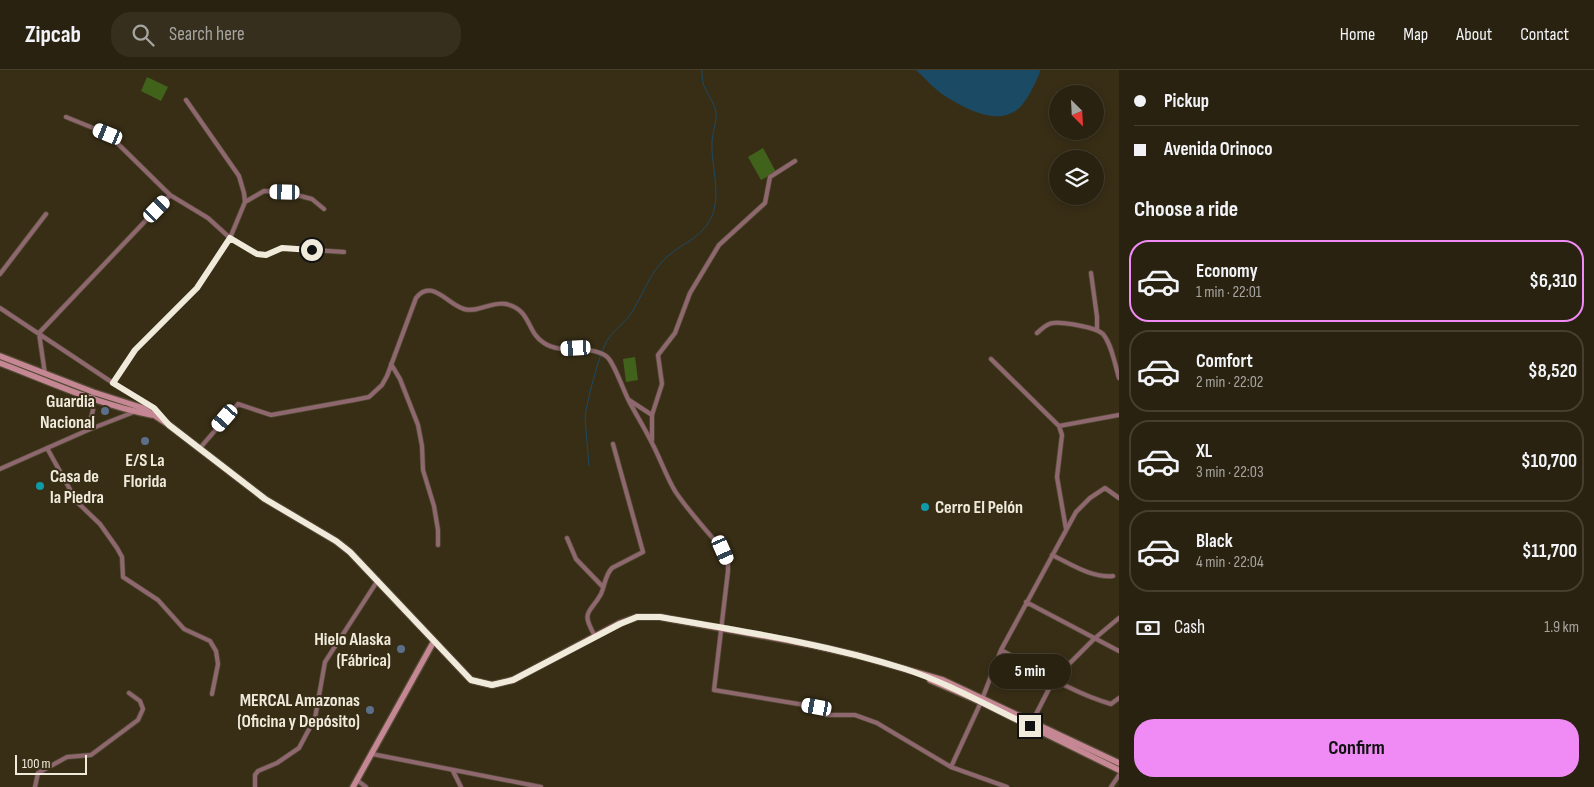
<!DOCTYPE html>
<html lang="en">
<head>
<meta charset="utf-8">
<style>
  body { margin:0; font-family:"Sofia Sans Condensed",sans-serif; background:#362f1e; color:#f1f3f6; height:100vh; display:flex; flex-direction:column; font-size:19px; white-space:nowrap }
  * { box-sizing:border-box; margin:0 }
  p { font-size:16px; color:#a5a49f }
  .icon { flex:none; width:28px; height:28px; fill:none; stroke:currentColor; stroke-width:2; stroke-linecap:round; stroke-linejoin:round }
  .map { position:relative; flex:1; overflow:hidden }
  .details { display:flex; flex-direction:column; background:#2a2210; width:475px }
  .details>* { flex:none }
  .guide { display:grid; align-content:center; height:110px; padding:0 15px; background:#2a2210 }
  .needle { width:32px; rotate:156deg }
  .controls { position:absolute; left:1049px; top:15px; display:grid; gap:10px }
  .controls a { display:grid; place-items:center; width:55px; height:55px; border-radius:50%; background:#2a2210; box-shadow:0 2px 8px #0003,0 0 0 1px #463f30; font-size:25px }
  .scale { position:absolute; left:15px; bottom:12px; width:72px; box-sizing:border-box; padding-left:5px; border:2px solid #f0eadb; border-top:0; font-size:14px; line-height:18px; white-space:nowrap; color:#f0eadb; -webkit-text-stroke:4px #382e16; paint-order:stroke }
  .end { position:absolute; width:22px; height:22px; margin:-11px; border:6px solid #f0eadb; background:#111; box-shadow:0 0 0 2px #111 }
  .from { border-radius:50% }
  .bubble { position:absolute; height:35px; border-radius:18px; background:#2a2210; box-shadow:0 2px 8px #0003,0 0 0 1px #463f30; font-size:16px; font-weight:700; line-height:35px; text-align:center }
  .car { position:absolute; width:15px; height:30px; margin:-15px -8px; border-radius:6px; box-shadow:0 0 4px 1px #0007; background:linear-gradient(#fff 24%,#345 0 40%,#fff 0 76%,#345 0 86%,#fff 0) }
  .guide b { display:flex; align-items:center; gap:18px; height:48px; font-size:19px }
  .guide b+b { border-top:1px solid #463f30 }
  .guide i { width:12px; height:12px; background:#f1f3f6 }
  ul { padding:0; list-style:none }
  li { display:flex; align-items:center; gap:15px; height:82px; margin:0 10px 8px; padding:0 5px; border:2px solid #463f30; border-radius:20px }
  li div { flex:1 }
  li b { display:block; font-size:19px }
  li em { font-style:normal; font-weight:700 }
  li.selected { border-color:#f08bf5 }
  li>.icon { width:45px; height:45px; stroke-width:1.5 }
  h2 { padding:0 15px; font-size:22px; line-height:60px }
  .pay { display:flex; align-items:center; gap:12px; height:55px; padding:0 15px; font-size:19px }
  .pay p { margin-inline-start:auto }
  .primary-button { display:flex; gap:10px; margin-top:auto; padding:10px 15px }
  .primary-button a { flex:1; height:58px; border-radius:20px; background:#f08bf5; color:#111; font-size:20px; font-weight:700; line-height:58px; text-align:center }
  header { display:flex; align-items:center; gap:30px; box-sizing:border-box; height:70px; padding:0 25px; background:#2a2210; border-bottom:1px solid #463f30 }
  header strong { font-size:24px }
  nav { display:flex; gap:28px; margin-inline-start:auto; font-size:18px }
  .search { width:350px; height:45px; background:#362f1e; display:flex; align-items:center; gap:12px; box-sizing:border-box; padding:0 18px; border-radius:20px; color:#a5a49f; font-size:19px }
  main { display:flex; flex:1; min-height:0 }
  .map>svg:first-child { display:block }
</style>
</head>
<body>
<header>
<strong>Zipcab</strong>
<div class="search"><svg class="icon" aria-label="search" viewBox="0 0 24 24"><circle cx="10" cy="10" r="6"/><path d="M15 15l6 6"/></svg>Search here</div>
<nav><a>Home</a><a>Map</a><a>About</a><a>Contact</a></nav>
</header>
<main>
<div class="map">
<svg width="1119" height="717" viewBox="0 0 1119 717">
  <rect width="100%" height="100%" fill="#382e16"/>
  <!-- green -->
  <path fill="#41621b" d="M 147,7 L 168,17 L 161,31 L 141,21 Z
    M 763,78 L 776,102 L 761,110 L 748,87 Z
    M 635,287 L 638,310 L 626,312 L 623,289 Z"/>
  <!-- water -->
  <path fill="#1b4a65" d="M 916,0 L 1040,0 L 1039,5 C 1034,15 1029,27 1022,35 C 1001,59 966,39 945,26 C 934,19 925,8 916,0 Z"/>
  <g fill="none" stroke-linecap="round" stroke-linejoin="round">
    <!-- stream -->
    <path stroke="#1b4a65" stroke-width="1" d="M 589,396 L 585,348 L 586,340 C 590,322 598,287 607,271 C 613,260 625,253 632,242 C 642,226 648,208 661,193 C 676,175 700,171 711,148 C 722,125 711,97 712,73 C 712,63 717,52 716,43 C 713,25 701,23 702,0"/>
    <defs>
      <path id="street" d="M 66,47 L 108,64 L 170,125 L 208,148 L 230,168 L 257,184 L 266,185 L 282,178 L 344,182
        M 245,132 L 264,121 L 285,122 L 312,129 L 324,139
        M 1091,203 L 1097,247 L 1097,260
        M 0,204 L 46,144
        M 0,238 L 113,313 L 154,338 L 166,351
        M 1037,263 C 1042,259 1047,253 1053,253 C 1063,252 1096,257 1103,264 C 1112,275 1115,295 1119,308
        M 991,289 L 1059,356 L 1062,365 L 1057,407 L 1066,459
        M 391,294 L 400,309 L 418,355 L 422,376 L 423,400 L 434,436 L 438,460 L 438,475
        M 45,304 L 39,263 L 170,125
        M 113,313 L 135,280 L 197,218 L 230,168 L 245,132 L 244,123 L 239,106 L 186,30
        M 629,330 L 652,345
        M 1059,356 L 1119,345
        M 88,360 L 93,340 L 93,322
        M 652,370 L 652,345 L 662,314 L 658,285 L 675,263 L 690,223 L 719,175 L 765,133 L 770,107 L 795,91
        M 47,378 L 77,432 L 100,454 L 117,478 L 122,487 L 123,507 L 158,530 L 184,559 L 210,571 L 216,581 L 218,594 L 212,624
        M 200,378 L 238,334 L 271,345 L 354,330 L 369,327 L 382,315 L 387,306 L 416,228 C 432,208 447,234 464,239 C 478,243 492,231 506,234 C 532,240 526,262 544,273 C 562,285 588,274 606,286 C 614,291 624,323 630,333 C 637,346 645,359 652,373 C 660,388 666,406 675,421 C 689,442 707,461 723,480 L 728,492 L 728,501 L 714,620 L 817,637 L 826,645 L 855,645 L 877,653 L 951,697 L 1007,717
        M 0,399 L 88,360 L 134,342
        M 567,468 L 576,489 L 603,517
        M 1052,485 C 1071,494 1091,508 1113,506
        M 1026,532 L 1119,581
        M 595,566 C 580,540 590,544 601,524 C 605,515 605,505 612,498 L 643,482 L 613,374
        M 1001,580 C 1036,599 1072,623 1111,634 L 1119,628
        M 1032,652 L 1054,609 L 1094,569 L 1119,548
        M 372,684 L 541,717
        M 951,697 L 981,632 L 1001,580 L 1076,442 L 1090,428 L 1105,418 L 1119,428
        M 453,701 L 461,717
        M 357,710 L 366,717
        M 35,717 L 38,703 L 67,687 L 91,685 L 138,650 L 143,639 L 140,631 L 129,623
        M 255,717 L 255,705 L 258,701 L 277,693 L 299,678 L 315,648 L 325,592 L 378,510
        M 1111,717 L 1119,705"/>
      <path id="secondary" d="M 0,286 L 93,322 L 143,338 L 169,355 L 265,429 L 336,471 L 350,482 L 471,610 L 492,615 L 513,610 L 620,553 L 637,547 L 660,547 L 812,575 L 860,586 L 943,610 L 1119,693
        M 0,293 C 50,312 99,335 152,345
        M 930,610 L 981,632 L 1119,700
        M 353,717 L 434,571"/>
    </defs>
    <!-- street casing -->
    <use href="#street" stroke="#554c36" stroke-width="5.5"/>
    <!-- secondary casing -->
    <use href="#secondary" stroke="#554c36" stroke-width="8"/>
    <!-- street -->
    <use href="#street" stroke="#8f686f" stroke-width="4"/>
    <!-- secondary -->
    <use href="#secondary" stroke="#c58793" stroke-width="5.5"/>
  </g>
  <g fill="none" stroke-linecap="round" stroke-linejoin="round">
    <!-- route -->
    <path stroke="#f0eadb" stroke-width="6" d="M 312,180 L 282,178 L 266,185 L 257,184 L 230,168 L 197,218 L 135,280 L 113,313 L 154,338 L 169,355 L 265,429 L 336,471 L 350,482 L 471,610 L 492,615 L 513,610 L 620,554 L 637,547 L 660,547 C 742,561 826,574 905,599 C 948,613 990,637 1030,656"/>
  </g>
  <!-- markers -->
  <g fill="#5c6f8a" stroke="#382e16" stroke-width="2">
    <circle cx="105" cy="341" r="5"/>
    <circle cx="145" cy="371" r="5"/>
    <circle cx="401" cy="579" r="5"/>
    <circle cx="370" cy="640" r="5"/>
  </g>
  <g fill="#0f9aa8" stroke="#382e16" stroke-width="2">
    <circle cx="40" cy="416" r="5"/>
    <circle cx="925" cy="437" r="5"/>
  </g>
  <g text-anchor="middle" stroke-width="4" stroke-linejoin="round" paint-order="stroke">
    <!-- poi labels -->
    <g font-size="18" font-weight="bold" fill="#f0eadb" stroke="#382e16" text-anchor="end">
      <text x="95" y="337">Guardia<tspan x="95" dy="21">Nacional</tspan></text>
      <text x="145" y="396" text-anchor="middle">E/S La<tspan x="145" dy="21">Florida</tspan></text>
      <text x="50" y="412" text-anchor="start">Casa de<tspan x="50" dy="21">la Piedra</tspan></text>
      <text x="935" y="443" text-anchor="start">Cerro El Pelón</text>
      <text x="391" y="575">Hielo Alaska<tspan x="391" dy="21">(Fábrica)</tspan></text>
      <text x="360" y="636">MERCAL Amazonas<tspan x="360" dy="21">(Oficina y Depósito)</tspan></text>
    </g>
  </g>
</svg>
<div class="controls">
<a><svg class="needle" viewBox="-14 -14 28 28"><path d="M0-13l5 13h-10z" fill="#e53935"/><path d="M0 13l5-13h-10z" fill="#a5a49f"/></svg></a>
<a><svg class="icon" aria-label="layers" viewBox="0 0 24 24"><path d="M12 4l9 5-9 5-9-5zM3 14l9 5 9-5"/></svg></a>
</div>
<div class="scale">100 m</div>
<i class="end from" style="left:312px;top:180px"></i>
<i class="end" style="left:1030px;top:656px"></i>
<div class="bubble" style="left:989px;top:584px;width:82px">5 min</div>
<i class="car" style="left:108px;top:64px;rotate:292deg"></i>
<i class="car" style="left:285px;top:122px;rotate:271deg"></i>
<i class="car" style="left:157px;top:139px;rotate:44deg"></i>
<i class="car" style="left:576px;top:278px;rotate:267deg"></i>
<i class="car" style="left:225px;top:348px;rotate:221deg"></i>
<i class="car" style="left:723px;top:480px;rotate:156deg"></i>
<i class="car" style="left:817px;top:637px;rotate:280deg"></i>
</div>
<section class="details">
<div class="guide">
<b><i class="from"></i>Pickup</b>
<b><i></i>Avenida Orinoco</b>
</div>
<h2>Choose a ride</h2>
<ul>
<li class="selected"><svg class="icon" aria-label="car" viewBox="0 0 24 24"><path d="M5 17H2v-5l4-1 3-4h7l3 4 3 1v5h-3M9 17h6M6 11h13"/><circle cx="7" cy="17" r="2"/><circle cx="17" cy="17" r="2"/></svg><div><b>Economy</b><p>1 min · 22:01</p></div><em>$6,310</em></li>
<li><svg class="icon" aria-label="car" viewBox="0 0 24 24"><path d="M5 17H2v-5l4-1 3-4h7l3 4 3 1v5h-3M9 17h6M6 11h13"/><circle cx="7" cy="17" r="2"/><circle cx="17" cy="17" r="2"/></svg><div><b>Comfort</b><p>2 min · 22:02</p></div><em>$8,520</em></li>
<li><svg class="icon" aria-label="car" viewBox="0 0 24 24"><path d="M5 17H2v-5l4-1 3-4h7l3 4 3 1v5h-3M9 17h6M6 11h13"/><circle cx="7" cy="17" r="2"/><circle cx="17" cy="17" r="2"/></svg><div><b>XL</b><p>3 min · 22:03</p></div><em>$10,700</em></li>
<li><svg class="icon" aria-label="car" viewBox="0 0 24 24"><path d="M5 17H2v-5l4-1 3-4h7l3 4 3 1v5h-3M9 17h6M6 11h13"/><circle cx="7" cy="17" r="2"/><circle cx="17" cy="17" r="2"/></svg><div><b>Black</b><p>4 min · 22:04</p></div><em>$11,700</em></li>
</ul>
<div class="pay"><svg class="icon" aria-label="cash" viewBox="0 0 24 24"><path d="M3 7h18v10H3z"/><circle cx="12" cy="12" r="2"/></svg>Cash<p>1.9 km</p></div>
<div class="primary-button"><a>Confirm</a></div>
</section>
</main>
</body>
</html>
